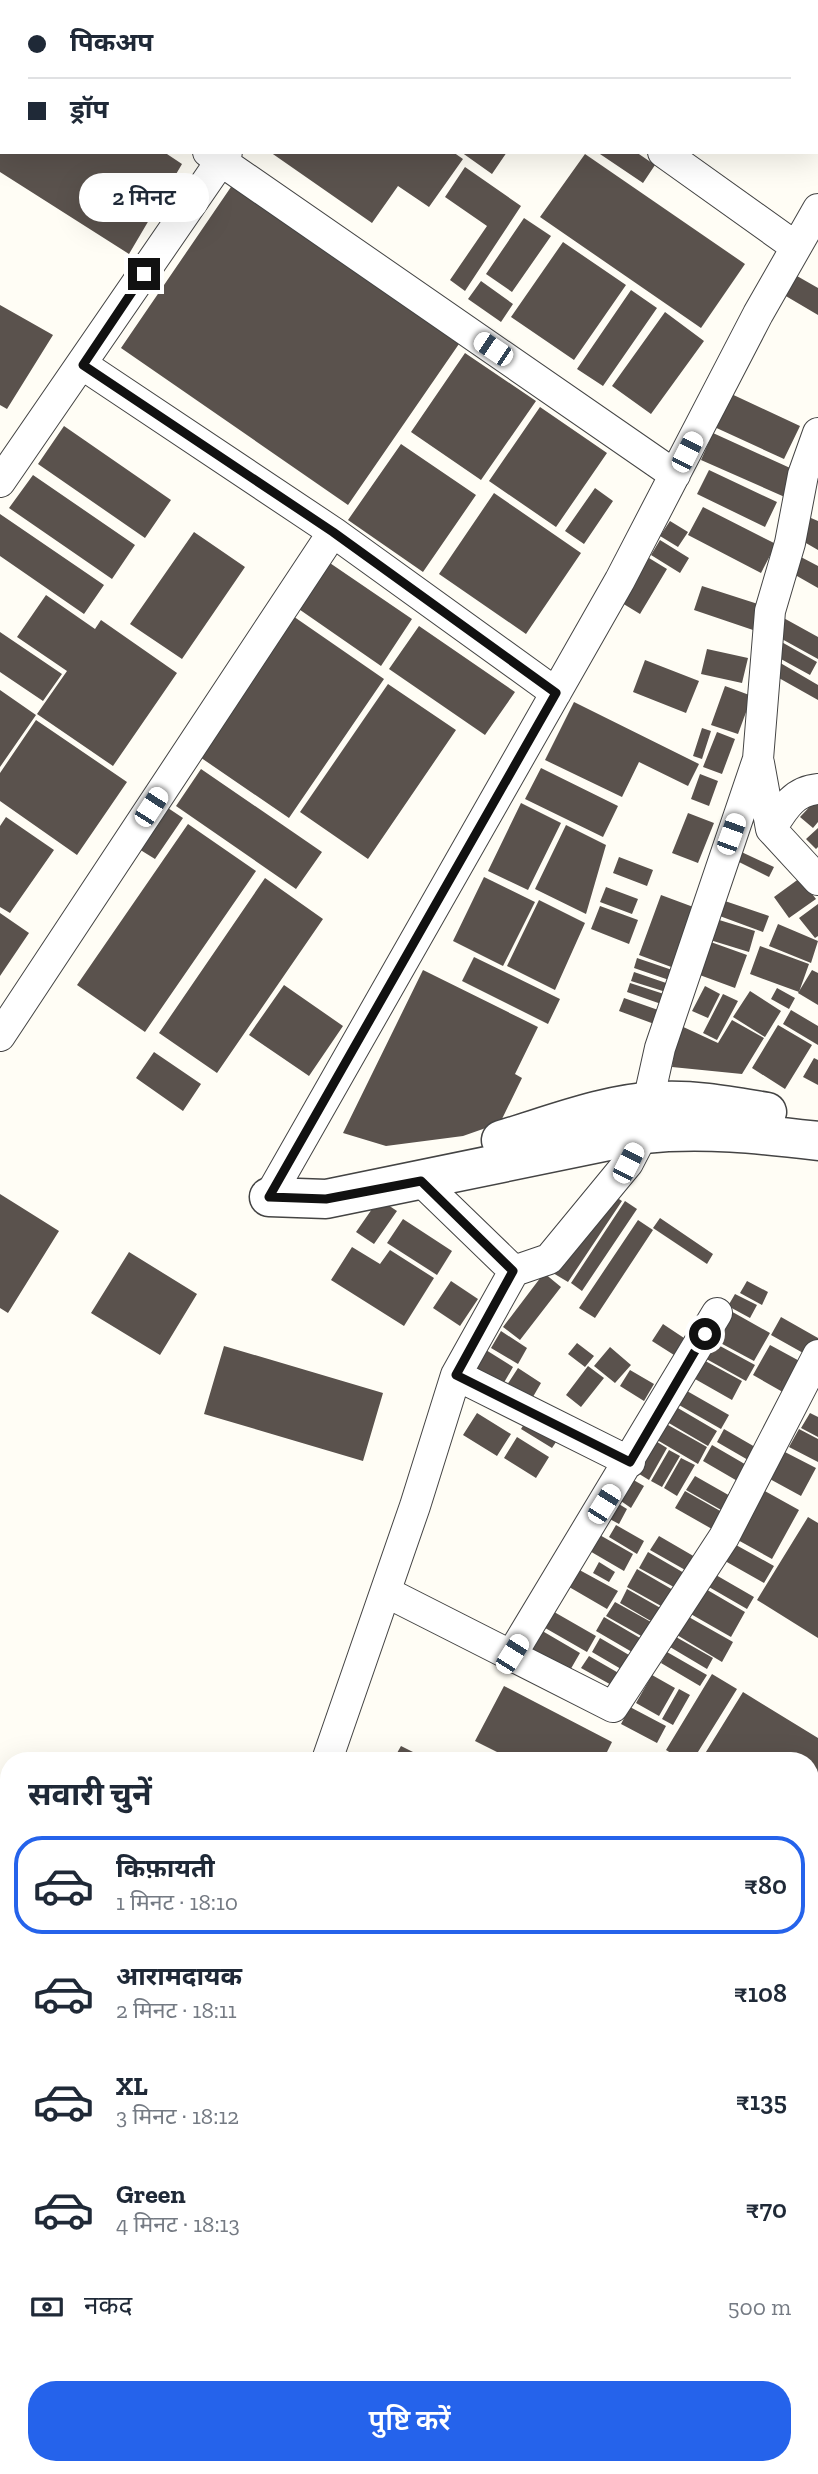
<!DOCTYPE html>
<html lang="hi">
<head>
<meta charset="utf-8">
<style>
  body { margin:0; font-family:"Zilla Slab","Noto Sans Devanagari",serif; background:#f2f2f3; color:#1f2937; height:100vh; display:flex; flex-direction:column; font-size:26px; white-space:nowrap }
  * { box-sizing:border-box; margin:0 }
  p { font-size:23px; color:#747a83 }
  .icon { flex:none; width:38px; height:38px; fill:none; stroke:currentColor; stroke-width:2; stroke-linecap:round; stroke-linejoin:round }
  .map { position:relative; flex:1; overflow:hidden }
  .sheet { position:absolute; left:0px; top:1752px; width:819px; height:723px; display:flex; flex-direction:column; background:#fff; border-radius:28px 28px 0 0; box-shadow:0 7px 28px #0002 }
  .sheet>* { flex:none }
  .hud { position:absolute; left:0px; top:0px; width:819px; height:154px; box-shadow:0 7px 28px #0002; display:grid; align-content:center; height:154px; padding:0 28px; background:#fff }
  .end { position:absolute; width:32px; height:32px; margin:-16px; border:9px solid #111; background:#fff; box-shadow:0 0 0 4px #fff }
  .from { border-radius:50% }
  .bubble { position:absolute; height:49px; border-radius:24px; background:#fff; box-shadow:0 7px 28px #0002; font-size:23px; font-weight:600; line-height:49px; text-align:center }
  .car { position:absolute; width:21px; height:42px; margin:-21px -10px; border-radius:9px; box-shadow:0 0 5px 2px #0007; background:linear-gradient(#fff 24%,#345 0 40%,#fff 0 76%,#345 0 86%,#fff 0) }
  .hud b { display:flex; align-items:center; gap:24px; height:66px; font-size:26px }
  .hud b+b { border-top:2px solid #e0e1e3 }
  .hud i { width:18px; height:18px; background:#1f2937 }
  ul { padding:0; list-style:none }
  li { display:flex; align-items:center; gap:21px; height:98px; margin:0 14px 10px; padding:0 14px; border:4px solid transparent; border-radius:28px }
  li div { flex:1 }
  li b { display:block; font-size:26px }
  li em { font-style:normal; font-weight:600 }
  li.selected { border-color:#2563eb }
  li>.icon { width:63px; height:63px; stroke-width:1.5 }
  h2 { padding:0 28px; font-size:32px; line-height:84px }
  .pay { display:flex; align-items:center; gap:18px; height:77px; padding:0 28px; font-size:26px }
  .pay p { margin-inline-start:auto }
  .button { display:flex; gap:14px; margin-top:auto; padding:14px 28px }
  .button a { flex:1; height:80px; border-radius:28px; background:#2563eb; color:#fff; font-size:28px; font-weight:600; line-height:80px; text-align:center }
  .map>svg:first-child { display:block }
</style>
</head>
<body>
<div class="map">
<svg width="818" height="2474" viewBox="0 0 818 2474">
  <rect width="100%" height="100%" fill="#fffdf5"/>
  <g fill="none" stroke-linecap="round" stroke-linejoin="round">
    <!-- river -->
    <path stroke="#b9e0f7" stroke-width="49" d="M 810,2360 L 818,2356
      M 678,2474 L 686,2466"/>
  </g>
  <!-- building -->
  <path fill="#5a524d" d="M 0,152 L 164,152 L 182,164 L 129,254 L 0,172 Z
    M 270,152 L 453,152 L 463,159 L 429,207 L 398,186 L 372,223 Z
    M 461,152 L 507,152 L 492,174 Z
    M 597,152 L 636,152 L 655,165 L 643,183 Z
    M 585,154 L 745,264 L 701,328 L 540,217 Z
    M 465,167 L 521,206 L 465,291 L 450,280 L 487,226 L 445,197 Z
    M 233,184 L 461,341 L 348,505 L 121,348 Z
    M 524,218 L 551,236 L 512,292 L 486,274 Z
    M 563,242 L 626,285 L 574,360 L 511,317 Z
    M 790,272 L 818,288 L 818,315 L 779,292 Z
    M 481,281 L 513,304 L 501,322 L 468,299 Z
    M 631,290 L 657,308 L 603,386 L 577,369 Z
    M 0,305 L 53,335 L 7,409 L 0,405 Z
    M 665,312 L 704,341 L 651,414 L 612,386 Z
    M 465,353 L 536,401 L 481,480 L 411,432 Z
    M 725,391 L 800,426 L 784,459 L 710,425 Z
    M 540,407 L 607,453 L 556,527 L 489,481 Z
    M 64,426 L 171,500 L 145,538 L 38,464 Z
    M 713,433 L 799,472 L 787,498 L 701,460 Z
    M 401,444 L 476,495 L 423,572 L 348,520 Z
    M 709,470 L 777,502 L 765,527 L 697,494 Z
    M 33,475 L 135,545 L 112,579 L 9,508 Z
    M 595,488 L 613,501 L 584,544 L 565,531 Z
    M 494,493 L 581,553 L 526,634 L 439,574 Z
    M 703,507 L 776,544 L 761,573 L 688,535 Z
    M 0,514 L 104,585 L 84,614 L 0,556 Z
    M 811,518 L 818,521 L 818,550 L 799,539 Z
    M 670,521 L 688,532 L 678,547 L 660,536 Z
    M 194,532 L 245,567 L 182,659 L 130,624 Z
    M 660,540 L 689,558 L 680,573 L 651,555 Z
    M 799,556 L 818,566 L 818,588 L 790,572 Z
    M 649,558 L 667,569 L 640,614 L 622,603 Z
    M 324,559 L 412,619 L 381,666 L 293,605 Z
    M 702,586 L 761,605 L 753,630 L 694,610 Z
    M 46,595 L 95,629 L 101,620 L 177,673 L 113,766 L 37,714 L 67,671 L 17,637 Z
    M 290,614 L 384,679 L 289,818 L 194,753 Z
    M 780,616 L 818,637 L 818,659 L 771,633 Z
    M 419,626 L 515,692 L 485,735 L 389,669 Z
    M 0,632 L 62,674 L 43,701 L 0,672 Z
    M 778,640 L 817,662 L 810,675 L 770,653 Z
    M 707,649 L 748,658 L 742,683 L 701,674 Z
    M 645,660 L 699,681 L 686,713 L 633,692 Z
    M 777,661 L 818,685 L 818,700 L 770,673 Z
    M 388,684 L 456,730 L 368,859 L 300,812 Z
    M 725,686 L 752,696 L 738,734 L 711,725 Z
    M 0,690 L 36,715 L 0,767 Z
    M 574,702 L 699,764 L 688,786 L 639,762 L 622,797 L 545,760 Z
    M 36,720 L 127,782 L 77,855 L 0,801 L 0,773 Z
    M 702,728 L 711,731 L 702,759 L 693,756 Z
    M 717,732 L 735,739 L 722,774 L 703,767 Z
    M 541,768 L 618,806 L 603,837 L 525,799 Z
    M 201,769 L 322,852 L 296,889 L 176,806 Z
    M 700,774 L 718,781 L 709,806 L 691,799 Z
    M 818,798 L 818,822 L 813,828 L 800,817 Z
    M 521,803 L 561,823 L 528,890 L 488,871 Z
    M 162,804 L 183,818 L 155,859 L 134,846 Z
    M 688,813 L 714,823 L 698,863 L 672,853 Z
    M 6,817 L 54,850 L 10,913 L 0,907 L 0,826 Z
    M 188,824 L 256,871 L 145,1032 L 77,985 Z
    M 566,825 L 606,845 L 586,914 L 535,889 Z
    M 818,828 L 818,847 L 816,849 L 806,839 Z
    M 735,849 L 774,867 L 769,877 L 731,858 Z
    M 619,857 L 653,870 L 647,886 L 613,873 Z
    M 484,877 L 535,902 L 503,966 L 453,941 Z
    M 265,878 L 323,919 L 217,1073 L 159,1033 Z
    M 800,878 L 816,899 L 789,918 L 774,897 Z
    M 606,887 L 638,899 L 632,914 L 600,902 Z
    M 661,895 L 696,908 L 674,968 L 639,955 Z
    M 539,900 L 585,923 L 555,990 L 507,966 Z
    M 722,900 L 769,916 L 763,932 L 717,915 Z
    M 818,904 L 818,936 L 815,938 L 799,918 Z
    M 600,906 L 638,920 L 629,944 L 591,929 Z
    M 0,913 L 29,933 L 0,976 Z
    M 716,919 L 755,931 L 749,952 L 710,940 Z
    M 778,924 L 818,941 L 811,963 L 769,946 Z
    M 708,941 L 747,955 L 735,988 L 697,974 Z
    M 760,946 L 809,964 L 799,992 L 750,974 Z
    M 474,957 L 560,999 L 548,1024 L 462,981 Z
    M 637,958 L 678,972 L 675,982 L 634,968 Z
    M 423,970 L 538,1027 L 515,1074 L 522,1078 L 500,1123 L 463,1136 L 386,1146 L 343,1133 Z
    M 812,970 L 818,973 L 818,1005 L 798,993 Z
    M 634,972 L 672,985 L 669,993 L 631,981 Z
    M 630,983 L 667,995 L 664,1005 L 627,992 Z
    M 284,985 L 343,1026 L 309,1076 L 249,1035 Z
    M 705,986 L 720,994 L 708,1018 L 692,1011 Z
    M 777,988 L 795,998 L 789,1009 L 771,999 Z
    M 750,991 L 781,1011 L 765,1037 L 733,1017 Z
    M 723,994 L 738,1001 L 717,1040 L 703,1033 Z
    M 624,998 L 661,1011 L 657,1025 L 619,1011 Z
    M 791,1010 L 818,1026 L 818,1045 L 783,1024 Z
    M 732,1020 L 764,1038 L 742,1074 L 672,1067 L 679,1025 L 718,1043 Z
    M 778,1025 L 812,1045 L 785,1089 L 752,1068 Z
    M 154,1052 L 201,1084 L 183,1111 L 136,1078 Z
    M 814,1058 L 818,1060 L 818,1085 L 803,1077 Z
    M 607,1191 L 622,1201 L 568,1282 L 553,1273 Z
    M 0,1194 L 59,1231 L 8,1313 L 0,1308 Z
    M 379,1199 L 397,1211 L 374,1244 L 356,1232 Z
    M 625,1201 L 637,1209 L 582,1291 L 571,1283 Z
    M 660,1218 L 713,1254 L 707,1264 L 653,1228 Z
    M 403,1219 L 452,1251 L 437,1275 L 387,1243 Z
    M 638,1220 L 653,1230 L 595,1318 L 579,1308 Z
    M 352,1247 L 380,1264 L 390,1250 L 434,1278 L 404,1326 L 331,1280 Z
    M 129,1252 L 197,1294 L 160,1355 L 91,1313 Z
    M 544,1273 L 561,1287 L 520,1340 L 503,1327 Z
    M 451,1281 L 478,1299 L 460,1326 L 433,1308 Z
    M 747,1281 L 768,1292 L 762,1305 L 740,1293 Z
    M 735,1294 L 757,1305 L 750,1318 L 728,1306 Z
    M 729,1310 L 770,1333 L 754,1361 L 713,1339 Z
    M 781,1317 L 818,1338 L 818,1347 L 812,1358 L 771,1335 Z
    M 663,1324 L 684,1338 L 674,1355 L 652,1341 Z
    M 501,1331 L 527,1348 L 518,1364 L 491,1348 Z
    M 709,1340 L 755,1365 L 746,1381 L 701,1356 Z
    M 577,1343 L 594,1356 L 585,1367 L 568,1354 Z
    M 478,1345 L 513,1367 L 502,1386 L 466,1364 Z
    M 770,1345 L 805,1364 L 788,1395 L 753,1375 Z
    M 224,1346 L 383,1393 L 363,1461 L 204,1414 Z
    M 610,1347 L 631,1365 L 615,1383 L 594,1366 Z
    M 698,1357 L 742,1381 L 732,1400 L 688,1375 Z
    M 588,1366 L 604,1378 L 581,1407 L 566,1395 Z
    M 518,1368 L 541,1383 L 530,1402 L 505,1388 Z
    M 630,1370 L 654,1384 L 644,1401 L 620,1386 Z
    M 680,1387 L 729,1415 L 721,1429 L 672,1401 Z
    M 671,1404 L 717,1431 L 708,1446 L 662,1419 Z
    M 477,1413 L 511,1434 L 497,1456 L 463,1435 Z
    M 531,1413 L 562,1433 L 552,1448 L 521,1429 Z
    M 810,1413 L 818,1417 L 818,1437 L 801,1428 Z
    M 661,1421 L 707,1447 L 698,1464 L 652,1437 Z
    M 724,1429 L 762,1451 L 755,1464 L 717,1442 Z
    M 799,1429 L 818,1439 L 818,1462 L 789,1447 Z
    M 517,1437 L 549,1457 L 536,1478 L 504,1458 Z
    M 654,1440 L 667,1448 L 649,1480 L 636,1472 Z
    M 712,1445 L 755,1470 L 746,1486 L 703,1461 Z
    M 669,1450 L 680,1456 L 662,1487 L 651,1481 Z
    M 783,1451 L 816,1468 L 801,1496 L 768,1478 Z
    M 681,1458 L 695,1465 L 677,1496 L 664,1488 Z
    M 695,1476 L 739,1501 L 730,1515 L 686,1490 Z
    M 630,1478 L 644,1486 L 631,1508 L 618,1499 Z
    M 763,1490 L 799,1510 L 772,1559 L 736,1539 Z
    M 685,1491 L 729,1516 L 719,1533 L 675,1508 Z
    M 614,1501 L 627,1509 L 619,1524 L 606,1517 Z
    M 808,1517 L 818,1523 L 818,1638 L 757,1600 Z
    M 616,1525 L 644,1541 L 637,1554 L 609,1537 Z
    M 598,1534 L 633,1554 L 624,1571 L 588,1550 Z
    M 659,1536 L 702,1561 L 694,1575 L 650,1550 Z
    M 727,1540 L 774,1566 L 764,1583 L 718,1557 Z
    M 648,1552 L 691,1577 L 683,1592 L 639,1568 Z
    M 599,1562 L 615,1572 L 609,1582 L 593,1573 Z
    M 574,1567 L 618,1591 L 607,1609 L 564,1584 Z
    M 637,1569 L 680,1594 L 670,1611 L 627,1587 Z
    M 709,1571 L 754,1597 L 747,1609 L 702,1583 Z
    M 704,1588 L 745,1612 L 731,1637 L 689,1613 Z
    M 627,1589 L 664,1610 L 656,1624 L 620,1603 Z
    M 615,1602 L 651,1622 L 643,1637 L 606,1616 Z
    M 549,1609 L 596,1636 L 587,1652 L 540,1625 Z
    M 687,1616 L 733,1642 L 722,1662 L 677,1635 Z
    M 604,1617 L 640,1638 L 632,1652 L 596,1631 Z
    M 539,1629 L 580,1653 L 569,1672 L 528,1648 Z
    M 676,1637 L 713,1658 L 707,1669 L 670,1647 Z
    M 600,1638 L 629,1655 L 621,1669 L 592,1652 Z
    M 667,1652 L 707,1675 L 700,1686 L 661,1663 Z
    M 589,1656 L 622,1675 L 615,1687 L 581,1668 Z
    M 712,1674 L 737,1689 L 693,1760 L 682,1760 L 666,1750 Z
    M 652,1675 L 675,1688 L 659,1716 L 636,1703 Z
    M 504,1686 L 612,1742 L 603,1760 L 513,1760 L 475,1741 Z
    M 679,1689 L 690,1695 L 673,1725 L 662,1719 Z
    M 743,1692 L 818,1738 L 818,1781 L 810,1794 L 810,1760 L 701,1760 Z
    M 630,1707 L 666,1726 L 657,1743 L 621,1724 Z
    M 401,1746 L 429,1760 L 393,1760 Z
    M 813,1887 L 818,1890 L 818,2031 L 810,2043 L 810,1892 Z
    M 0,2109 L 9,2112 L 9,2144 L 0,2165 Z
    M 8,2324 L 9,2380 L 1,2408 L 0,2352 Z
    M 99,2466 L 190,2466 L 205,2474 L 94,2474 Z"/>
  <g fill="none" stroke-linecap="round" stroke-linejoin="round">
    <defs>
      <path id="minor" d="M 451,0 L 454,2
        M 339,2 L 341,0
        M 0,8 L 2,10
        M 208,152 L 675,475
        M 663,152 L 796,247
        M 83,365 L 333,532 L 556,693
        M 0,482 L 227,152
        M 759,763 L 771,829 L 818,880
        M 771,829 C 783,810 793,791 818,789
        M 0,1036 L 333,532
        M 648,1102 L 660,1048 L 758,759 L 770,611 L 790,543 L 803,475 L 818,433
        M 421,1181 L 514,1271
        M 269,1197 L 620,580 L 758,314 L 818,209
        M 456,1375 L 630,1462
        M 386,1592 L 613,1707 L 724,1537 L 818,1355
        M 512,1654 L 717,1313
        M 327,1760 L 415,1506 L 456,1375 L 514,1271 L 549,1259 L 628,1163 L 643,1134
        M 46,2474 L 49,2466"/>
      <path id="tertiary" d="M 501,1140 C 551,1125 606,1103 659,1101 C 696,1099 731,1106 767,1112
        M 269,1197 L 326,1199 L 643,1134 C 703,1128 759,1134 818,1141"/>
    </defs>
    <!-- minor casing -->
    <use href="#minor" stroke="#444" stroke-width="32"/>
    <!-- tertiary casing -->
    <use href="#tertiary" stroke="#444" stroke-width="41"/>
    <!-- minor -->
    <use href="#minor" stroke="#fff" stroke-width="30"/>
    <!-- tertiary -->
    <use href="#tertiary" stroke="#fff" stroke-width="38"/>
  </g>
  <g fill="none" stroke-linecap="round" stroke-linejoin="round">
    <!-- route -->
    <path stroke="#111" stroke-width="9" d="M 144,274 L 83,365 L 333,532 L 556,693 L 269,1197 L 326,1199 L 421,1181 L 513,1271 L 456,1375 L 630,1462 L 705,1334"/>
  </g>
</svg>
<i class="end from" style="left:705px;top:1334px"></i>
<i class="end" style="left:144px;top:274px"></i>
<div class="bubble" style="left:79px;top:173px;width:130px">2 मिनट</div>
<i class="car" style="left:493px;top:349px;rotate:304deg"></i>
<i class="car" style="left:687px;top:452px;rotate:27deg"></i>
<i class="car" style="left:151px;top:807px;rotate:33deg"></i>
<i class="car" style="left:731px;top:834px;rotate:20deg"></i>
<i class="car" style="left:628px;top:1163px;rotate:27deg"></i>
<i class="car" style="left:604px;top:1504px;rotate:32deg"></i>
<i class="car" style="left:512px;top:1654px;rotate:32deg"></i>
<div class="hud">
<b><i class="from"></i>पिकअप</b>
<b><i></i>ड्रॉप</b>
</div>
<section class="sheet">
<h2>सवारी चुनें</h2>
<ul>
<li class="selected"><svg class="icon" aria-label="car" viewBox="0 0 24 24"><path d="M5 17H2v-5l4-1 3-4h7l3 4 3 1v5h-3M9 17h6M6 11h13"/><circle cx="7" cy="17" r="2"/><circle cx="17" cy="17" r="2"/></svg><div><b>किफ़ायती</b><p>1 मिनट · 18:10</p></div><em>₹80</em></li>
<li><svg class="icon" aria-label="car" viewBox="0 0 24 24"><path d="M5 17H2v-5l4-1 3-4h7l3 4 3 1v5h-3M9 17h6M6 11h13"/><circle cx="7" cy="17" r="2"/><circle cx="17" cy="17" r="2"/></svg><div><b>आरामदायक</b><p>2 मिनट · 18:11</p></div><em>₹108</em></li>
<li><svg class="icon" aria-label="car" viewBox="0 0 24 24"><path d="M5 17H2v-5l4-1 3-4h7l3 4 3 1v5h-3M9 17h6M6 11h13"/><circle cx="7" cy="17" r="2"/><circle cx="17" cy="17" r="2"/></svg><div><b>XL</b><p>3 मिनट · 18:12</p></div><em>₹135</em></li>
<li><svg class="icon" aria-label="car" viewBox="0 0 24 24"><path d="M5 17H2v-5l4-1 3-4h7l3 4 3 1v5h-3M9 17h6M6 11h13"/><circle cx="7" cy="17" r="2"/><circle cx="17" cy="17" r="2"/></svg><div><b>Green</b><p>4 मिनट · 18:13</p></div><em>₹70</em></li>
</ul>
<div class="pay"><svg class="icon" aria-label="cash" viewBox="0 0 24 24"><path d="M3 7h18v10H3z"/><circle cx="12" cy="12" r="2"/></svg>नकद<p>500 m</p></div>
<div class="button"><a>पुष्टि करें</a></div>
</section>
</div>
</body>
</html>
